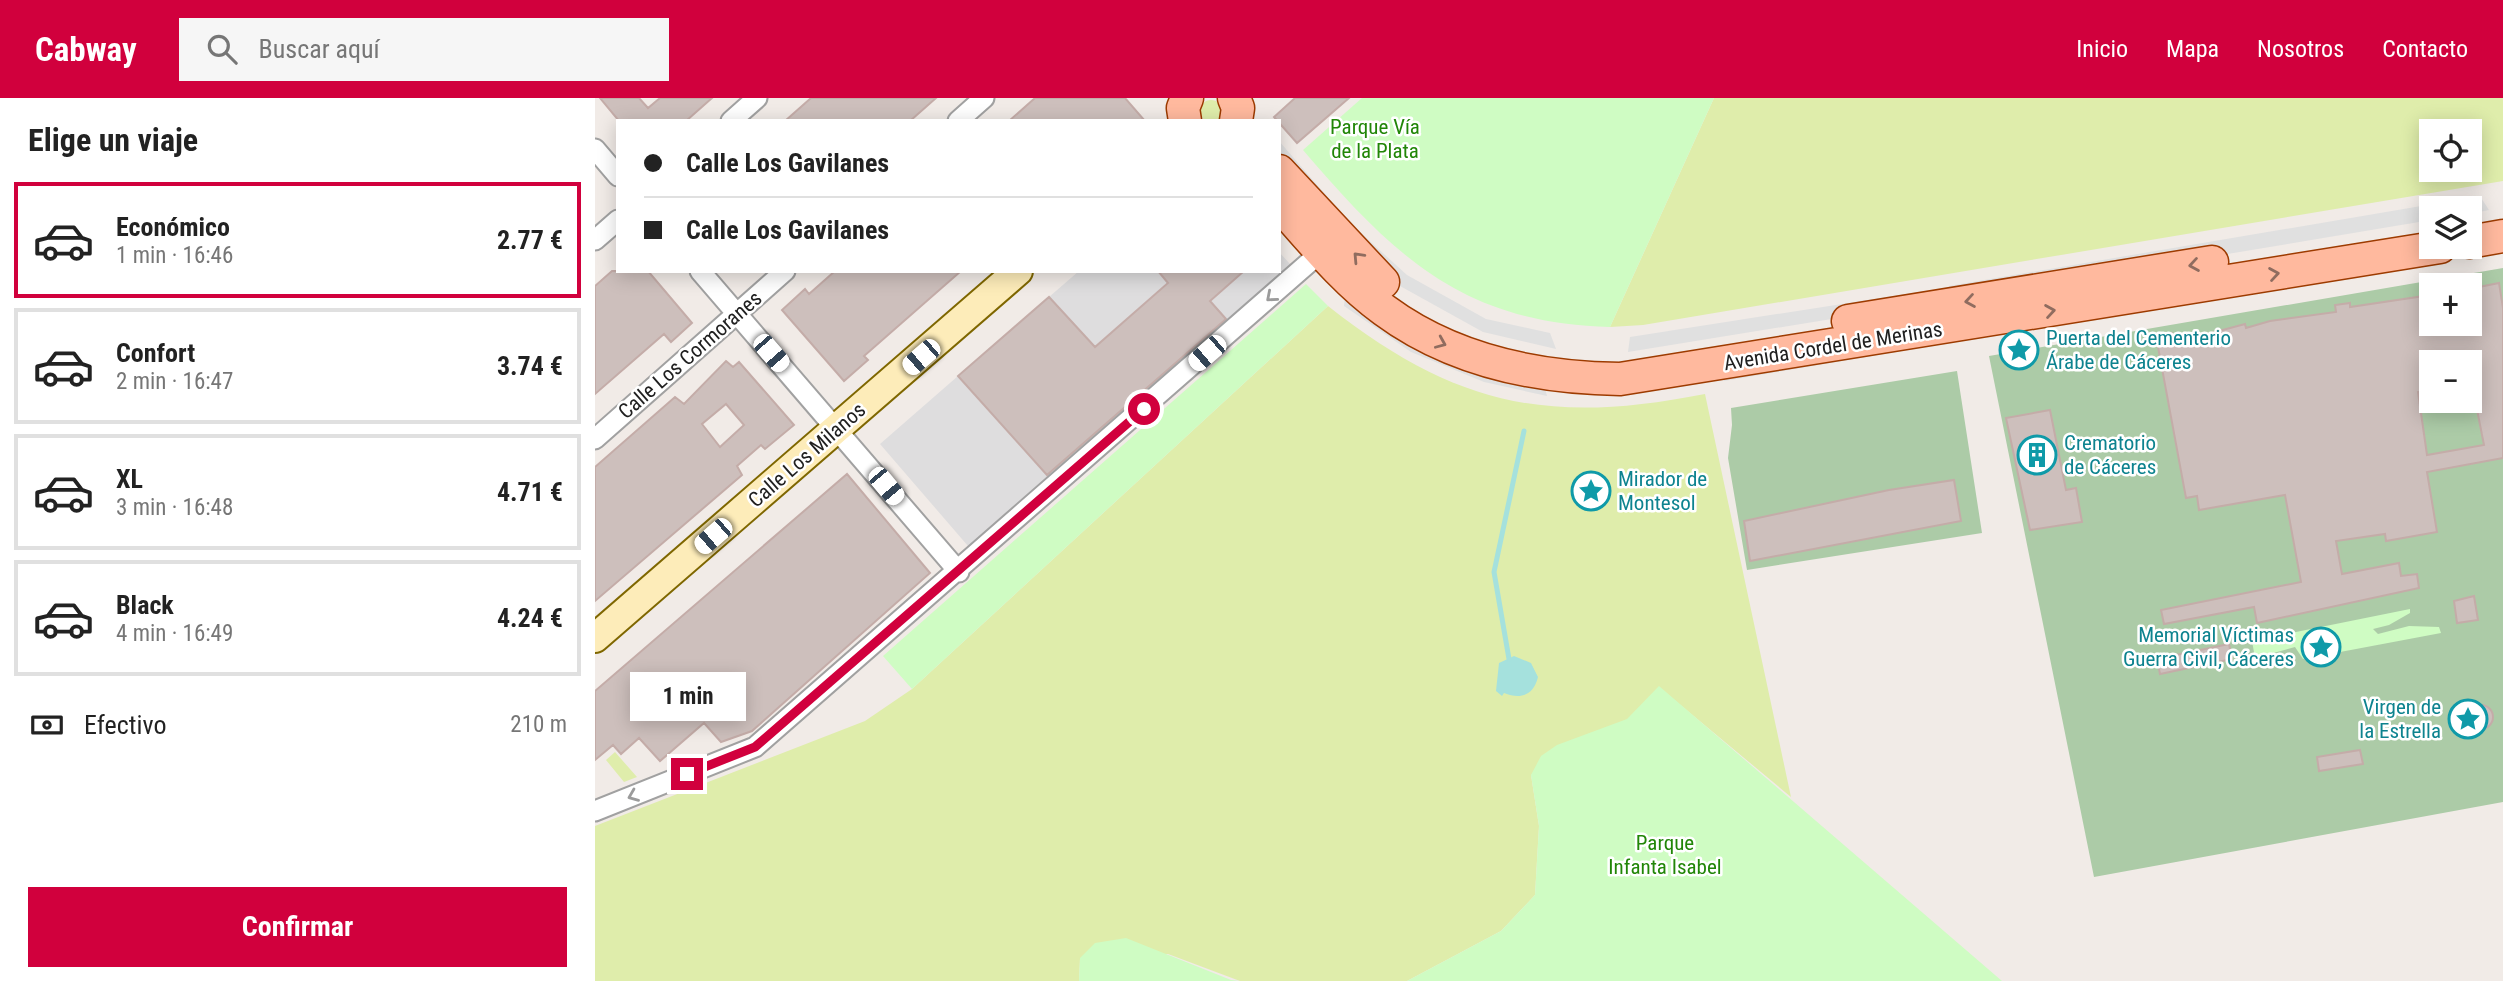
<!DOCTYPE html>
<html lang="es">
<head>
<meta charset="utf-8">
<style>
  body { margin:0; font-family:"Roboto Condensed",sans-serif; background:#f6f6f6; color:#222; height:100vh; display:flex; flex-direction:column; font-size:26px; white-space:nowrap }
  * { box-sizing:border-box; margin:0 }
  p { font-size:23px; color:#767676 }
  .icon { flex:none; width:38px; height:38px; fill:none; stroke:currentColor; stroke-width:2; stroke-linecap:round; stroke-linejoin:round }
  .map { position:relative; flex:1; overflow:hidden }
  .details { display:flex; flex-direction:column; background:#fff; width:595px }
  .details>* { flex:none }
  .hud { position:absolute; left:21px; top:21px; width:665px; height:154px; border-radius:0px; box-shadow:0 4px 18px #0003; display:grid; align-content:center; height:154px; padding:0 28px; background:#fff }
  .tools { position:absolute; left:1824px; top:21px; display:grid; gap:14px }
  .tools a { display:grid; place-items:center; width:63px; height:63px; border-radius:0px; background:#fff; box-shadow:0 4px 18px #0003; font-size:35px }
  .end { position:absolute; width:32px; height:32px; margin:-16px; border:9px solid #d1003d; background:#fff; box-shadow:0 0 0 4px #fff }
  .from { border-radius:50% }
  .bubble { position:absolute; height:49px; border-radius:0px; background:#fff; box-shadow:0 4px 18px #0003; font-size:23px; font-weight:700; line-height:49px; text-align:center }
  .car { position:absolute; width:21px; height:42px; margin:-21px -10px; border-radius:9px; box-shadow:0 0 5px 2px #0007; background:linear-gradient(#fff 24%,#345 0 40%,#fff 0 76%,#345 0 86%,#fff 0) }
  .hud b { display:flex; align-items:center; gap:24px; height:66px; font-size:26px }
  .hud b+b { border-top:2px solid #e0e0e0 }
  .hud i { width:18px; height:18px; background:#222 }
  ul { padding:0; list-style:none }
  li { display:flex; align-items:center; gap:21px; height:116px; margin:0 14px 10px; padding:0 14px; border:4px solid #e0e0e0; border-radius:0px }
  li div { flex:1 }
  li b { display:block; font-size:26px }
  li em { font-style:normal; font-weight:700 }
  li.active { border-color:#d1003d }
  li>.icon { width:63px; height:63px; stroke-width:1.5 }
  h2 { padding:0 28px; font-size:32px; line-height:84px }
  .pay { display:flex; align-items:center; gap:18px; height:77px; padding:0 28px; font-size:26px }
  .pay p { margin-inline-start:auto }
  .button { display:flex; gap:14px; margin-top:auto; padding:14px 28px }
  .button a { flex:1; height:80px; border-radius:0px; background:#d1003d; color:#fff; font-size:28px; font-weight:700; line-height:80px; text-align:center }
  header { display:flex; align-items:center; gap:42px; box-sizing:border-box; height:98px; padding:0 35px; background:#d1003d; color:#fff }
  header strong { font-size:33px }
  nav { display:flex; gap:38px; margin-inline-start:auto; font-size:24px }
  .search { width:490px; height:63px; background:#f6f6f6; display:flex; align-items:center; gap:18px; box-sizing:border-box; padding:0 24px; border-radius:0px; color:#767676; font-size:26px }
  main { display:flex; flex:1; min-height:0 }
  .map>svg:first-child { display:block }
</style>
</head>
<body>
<header>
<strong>Cabway</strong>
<div class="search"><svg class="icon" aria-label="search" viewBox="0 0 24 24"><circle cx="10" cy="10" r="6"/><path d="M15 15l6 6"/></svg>Buscar aquí</div>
<nav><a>Inicio</a><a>Mapa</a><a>Nosotros</a><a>Contacto</a></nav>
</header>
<main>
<section class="details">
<h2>Elige un viaje</h2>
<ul>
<li class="active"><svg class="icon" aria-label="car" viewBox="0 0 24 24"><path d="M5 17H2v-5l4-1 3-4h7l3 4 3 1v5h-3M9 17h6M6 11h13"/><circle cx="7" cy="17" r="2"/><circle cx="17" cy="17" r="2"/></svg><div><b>Económico</b><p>1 min · 16:46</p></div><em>2.77 €</em></li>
<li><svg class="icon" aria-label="car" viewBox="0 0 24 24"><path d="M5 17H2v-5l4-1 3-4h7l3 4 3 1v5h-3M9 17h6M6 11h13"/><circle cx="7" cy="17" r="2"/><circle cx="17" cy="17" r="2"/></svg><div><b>Confort</b><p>2 min · 16:47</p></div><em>3.74 €</em></li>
<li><svg class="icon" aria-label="car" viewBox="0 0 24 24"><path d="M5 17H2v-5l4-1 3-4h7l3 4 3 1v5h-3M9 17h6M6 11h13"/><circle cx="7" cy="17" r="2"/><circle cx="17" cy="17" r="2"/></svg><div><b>XL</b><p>3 min · 16:48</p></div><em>4.71 €</em></li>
<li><svg class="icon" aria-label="car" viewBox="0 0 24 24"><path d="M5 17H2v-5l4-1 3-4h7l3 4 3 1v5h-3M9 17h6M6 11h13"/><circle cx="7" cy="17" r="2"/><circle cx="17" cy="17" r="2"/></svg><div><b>Black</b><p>4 min · 16:49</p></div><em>4.24 €</em></li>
</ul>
<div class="pay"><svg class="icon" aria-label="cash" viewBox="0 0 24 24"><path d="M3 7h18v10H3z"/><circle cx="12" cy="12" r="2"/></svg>Efectivo<p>210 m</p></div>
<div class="button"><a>Confirmar</a></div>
</section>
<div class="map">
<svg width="1908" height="883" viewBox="0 0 1908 883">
  <rect width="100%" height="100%" fill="#f1ebe7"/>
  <!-- residential -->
  <path fill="#deddde" d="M 684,154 L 696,167 L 632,222 L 589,173 L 630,189 L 649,173 L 684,173 Z
    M 484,173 L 587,173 L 558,198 L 602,248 L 373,448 L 285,346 L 363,278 L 408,328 L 453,290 L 499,249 L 454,199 Z"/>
  <!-- grass -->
  <path fill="#dfedab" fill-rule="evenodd" d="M 1119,0 L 1908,0 L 1908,83 L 1048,227 L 1015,229 ZM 1836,33 L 1874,33 L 1874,72 L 1836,72 Z
    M605 13a11 11 0 1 1 22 0a11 11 0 1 1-22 0Z
    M 733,208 C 860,308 953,327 1110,296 L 1196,699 L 1065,590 L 1058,611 L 936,677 L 944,728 L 940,797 L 906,833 L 812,883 L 645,883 L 573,856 L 485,861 L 484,883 L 0,883 L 0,728 L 270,623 L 317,591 Z
    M 20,654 L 42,679 L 29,684 L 11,662 Z"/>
  <!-- cemetery -->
  <path fill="#accba7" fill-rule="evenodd" d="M 1908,170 L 1908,704 L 1499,779 L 1394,258 ZM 1836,187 L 1874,187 L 1874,226 L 1836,226 ZM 1836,264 L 1874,264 L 1874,303 L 1836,303 Z
    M 1362,273 L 1387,435 L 1152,472 L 1133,360 L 1137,327 L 1136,310 Z"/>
  <!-- park -->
  <path fill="#cffcc3" d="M 767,0 L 1119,0 L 1015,229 C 867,225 799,158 708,52 Z
    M 711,186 L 733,208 L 317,591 L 288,558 Z
    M 1815,511 L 1815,515 L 1794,527 L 1778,531 L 1783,536 L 1814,528 L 1844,529 L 1846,535 L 1708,561 L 1700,549 L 1660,560 L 1657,543 Z
    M 1064,588 L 1407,883 L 812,883 L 906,833 L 940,797 L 944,728 L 936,677 L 946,658 L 962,647 L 1032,621 Z
    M 531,840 L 636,882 L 645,883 L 484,883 L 485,860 L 500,845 Z"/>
  <!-- parking -->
  <path fill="#e0e0e0" d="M 684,43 L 756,126 L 812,177 L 891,221 L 955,235 L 961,251 L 888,234 L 805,188 L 775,166 L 684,66 Z
    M 1885,98 L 1894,112 L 1874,116 L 1874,110 L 1836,110 L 1836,122 L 1351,203 L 1354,188 Z
    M 751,188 L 948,283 L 952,298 L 889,284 L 816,254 L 749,208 Z
    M 1330,193 L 1341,204 L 1033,254 L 1035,239 Z
    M 1341,239 L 1342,247 L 1129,283 L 1127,275 Z"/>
  <!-- water -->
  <path fill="#a5e1dd" d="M 919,558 L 936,565 L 943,579 C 938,599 924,601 909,595 L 907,598 L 901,593 L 904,565 Z"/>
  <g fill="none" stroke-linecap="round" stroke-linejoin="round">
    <!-- stream -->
    <path stroke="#a5e1dd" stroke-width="5" d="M 914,561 L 899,474 L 929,333"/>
  </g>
  <!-- building -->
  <path fill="#cdbfbc" stroke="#c4aca8" stroke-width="2" fill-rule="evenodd" d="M 5,0 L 44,0 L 53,10 L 65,0 L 117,0 L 91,23 L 24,23 Z
    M 216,0 L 341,0 L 315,23 L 190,23 Z
    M 440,0 L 530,0 L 550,23 L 414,23 Z
    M 700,0 L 754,0 L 702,45 L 679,19 Z
    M 17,173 L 53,173 L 97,225 L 76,244 L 69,236 L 0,296 L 0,188 Z
    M 240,173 L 366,173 L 269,258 L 273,262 L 249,283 L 187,212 L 210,191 L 214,196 Z
    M 563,173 L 649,173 L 615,203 L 631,221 L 452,377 L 363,278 L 454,199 L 500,249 L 573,185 Z
    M 1904,185 L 1908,210 L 1908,360 L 1832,374 L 1842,434 L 1791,443 L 1790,436 L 1741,443 L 1747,476 L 1804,465 L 1806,478 L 1822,476 L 1824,490 L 1662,525 L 1659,509 L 1569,526 L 1566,512 L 1706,484 L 1690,397 L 1604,412 L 1602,398 L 1591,400 L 1561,238 L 1577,235 L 1579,241 L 1595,236 L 1609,237 L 1650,226 L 1651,230 L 1675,223 L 1741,214 L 1740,207 L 1755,205 L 1755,209 L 1836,197 L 1836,226 L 1874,226 L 1874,191 ZM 1872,261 L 1889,347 L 1832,357 L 1823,294 L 1836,292 L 1836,264 Z
    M 131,263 L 138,269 L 144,264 L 199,327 L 170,351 L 166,347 L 142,368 L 147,377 L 0,503 L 0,369 L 80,299 L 89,306 ZM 131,306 L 149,327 L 125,349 L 107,326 Z
    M 1455,312 L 1471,392 L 1481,390 L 1487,424 L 1435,432 L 1411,320 Z
    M 252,376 L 335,475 L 157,633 L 126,644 L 109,625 L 65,663 L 44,640 L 26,656 L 18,647 L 0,662 L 0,593 Z
    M 1359,382 L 1366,423 L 1155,463 L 1149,423 L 1294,392 Z
    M 1879,498 L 1883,522 L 1862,525 L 1859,503 Z
    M 1634,546 L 1637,561 L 1565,576 L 1562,561 Z
    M1874 619a12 12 0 1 1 24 0a12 12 0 1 1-24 0Z
    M 1765,652 L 1768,666 L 1724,673 L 1722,659 Z"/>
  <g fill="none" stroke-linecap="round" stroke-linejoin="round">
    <defs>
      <path id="street" d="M 136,23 L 162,0
        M 363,23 L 389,0
        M 0,51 L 23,78
        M 0,142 L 23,122
        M 105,173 L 364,474
        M 0,341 L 190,173
        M 0,713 L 160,649 L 726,154"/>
      <path id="secondary" d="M 0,540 L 423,173"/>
      <path id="primary" d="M 639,0 L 643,10 L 641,23
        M 590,23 L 588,10 L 592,0
        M 684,73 L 788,184
        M 684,106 C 717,143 749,183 789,212 C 858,263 942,280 1025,281 L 1845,149
        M 1874,144 L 1908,138
        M 1253,223 L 1617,164"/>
    </defs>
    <!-- street casing -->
    <use href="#street" stroke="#a1a1a1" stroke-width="23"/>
    <!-- secondary casing -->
    <use href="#secondary" stroke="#7f6700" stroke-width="32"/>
    <!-- primary casing -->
    <use href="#primary" stroke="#9d3b00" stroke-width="35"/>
    <!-- street -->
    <use href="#street" stroke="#fff" stroke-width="19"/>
    <!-- secondary -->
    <use href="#secondary" stroke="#fdecb9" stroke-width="28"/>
    <!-- primary -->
    <use href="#primary" stroke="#ffb99e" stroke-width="32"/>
  </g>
  <!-- one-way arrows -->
  <defs><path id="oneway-chevron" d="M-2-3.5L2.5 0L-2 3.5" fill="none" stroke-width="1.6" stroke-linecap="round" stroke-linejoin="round" transform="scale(1.75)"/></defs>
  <g stroke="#906c5f">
    <use href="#oneway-chevron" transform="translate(763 159) rotate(-133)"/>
    <use href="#oneway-chevron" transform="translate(1599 167) rotate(171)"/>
    <use href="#oneway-chevron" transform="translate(1679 176) rotate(-9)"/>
    <use href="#oneway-chevron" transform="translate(1375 203) rotate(171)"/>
    <use href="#oneway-chevron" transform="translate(1455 213) rotate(-9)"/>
    <use href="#oneway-chevron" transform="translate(846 245) rotate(23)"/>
  </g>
  <g stroke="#9b9b9b">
    <use href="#oneway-chevron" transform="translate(676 199) rotate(139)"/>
    <use href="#oneway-chevron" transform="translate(38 698) rotate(158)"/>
  </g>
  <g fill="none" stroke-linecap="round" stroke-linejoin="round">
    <!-- route -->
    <path stroke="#d1003d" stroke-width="9" d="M 92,676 L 160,649 L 549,311"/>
  </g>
  <!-- icons -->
  <defs>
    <symbol id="sight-ring" viewBox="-11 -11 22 22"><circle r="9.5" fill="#fff" stroke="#0f9aa8" stroke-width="1.5"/><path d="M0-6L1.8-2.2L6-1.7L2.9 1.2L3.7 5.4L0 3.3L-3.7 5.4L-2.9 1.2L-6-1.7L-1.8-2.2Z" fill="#0f9aa8"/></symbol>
    <symbol id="building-ring" viewBox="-11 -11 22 22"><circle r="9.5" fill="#fff" stroke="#0f9aa8" stroke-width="1.5"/><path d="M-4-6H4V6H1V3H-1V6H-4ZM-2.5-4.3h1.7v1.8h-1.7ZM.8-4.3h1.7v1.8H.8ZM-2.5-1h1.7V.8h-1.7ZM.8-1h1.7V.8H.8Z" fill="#0f9aa8"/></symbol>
  </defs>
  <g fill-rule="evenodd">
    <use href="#sight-ring" x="1402" y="230" width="44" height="44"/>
    <use href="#building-ring" x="1420" y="335" width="44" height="44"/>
    <use href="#sight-ring" x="974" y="371" width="44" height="44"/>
    <use href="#sight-ring" x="1704" y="527" width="44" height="44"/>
    <use href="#sight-ring" x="1851" y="599" width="44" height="44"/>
  </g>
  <g text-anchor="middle" stroke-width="5" stroke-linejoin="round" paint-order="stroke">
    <!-- park labels -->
    <g font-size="21" fill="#218607" stroke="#fff">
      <text x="780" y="36">Parque Vía<tspan x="780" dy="24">de la Plata</tspan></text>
      <text x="1070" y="752">Parque<tspan x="1070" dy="24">Infanta Isabel</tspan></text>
    </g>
    <!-- culture labels -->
    <g font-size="21" fill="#0d838f" stroke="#fff" text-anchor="start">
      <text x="1451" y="247">Puerta del Cementerio<tspan x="1451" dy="24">Árabe de Cáceres</tspan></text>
      <text x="1469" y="352">Crematorio<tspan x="1469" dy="24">de Cáceres</tspan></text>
      <text x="1023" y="388">Mirador de<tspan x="1023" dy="24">Montesol</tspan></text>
      <text x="1699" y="544" text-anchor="end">Memorial Víctimas<tspan x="1699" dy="24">Guerra Civil, Cáceres</tspan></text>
      <text x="1846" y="616" text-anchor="end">Virgen de<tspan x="1846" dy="24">la Estrella</tspan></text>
    </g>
    <!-- street labels -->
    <g font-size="21" fill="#202020" stroke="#fff">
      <text transform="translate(1238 248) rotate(-9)" y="7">Avenida Cordel de Merinas</text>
      <text transform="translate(95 257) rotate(-41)" y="7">Calle Los Cormoranes</text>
      <text transform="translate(212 357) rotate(-41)" y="7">Calle Los Milanos</text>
    </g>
  </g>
</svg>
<div class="tools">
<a><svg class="icon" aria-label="locate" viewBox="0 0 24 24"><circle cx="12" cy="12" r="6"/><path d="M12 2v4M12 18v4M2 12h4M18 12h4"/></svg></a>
<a><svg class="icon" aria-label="layers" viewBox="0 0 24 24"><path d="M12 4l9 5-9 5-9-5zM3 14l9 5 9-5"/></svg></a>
<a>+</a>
<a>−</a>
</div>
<i class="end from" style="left:549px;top:311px"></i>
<i class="end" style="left:92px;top:676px"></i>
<div class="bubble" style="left:35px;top:574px;width:116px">1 min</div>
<i class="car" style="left:176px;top:255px;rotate:139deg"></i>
<i class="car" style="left:612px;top:255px;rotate:229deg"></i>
<i class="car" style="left:326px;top:259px;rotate:229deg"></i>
<i class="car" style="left:291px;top:388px;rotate:140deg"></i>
<i class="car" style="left:118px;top:438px;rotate:229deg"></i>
<div class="hud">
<b><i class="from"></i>Calle Los Gavilanes</b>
<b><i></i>Calle Los Gavilanes</b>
</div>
</div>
</main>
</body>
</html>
